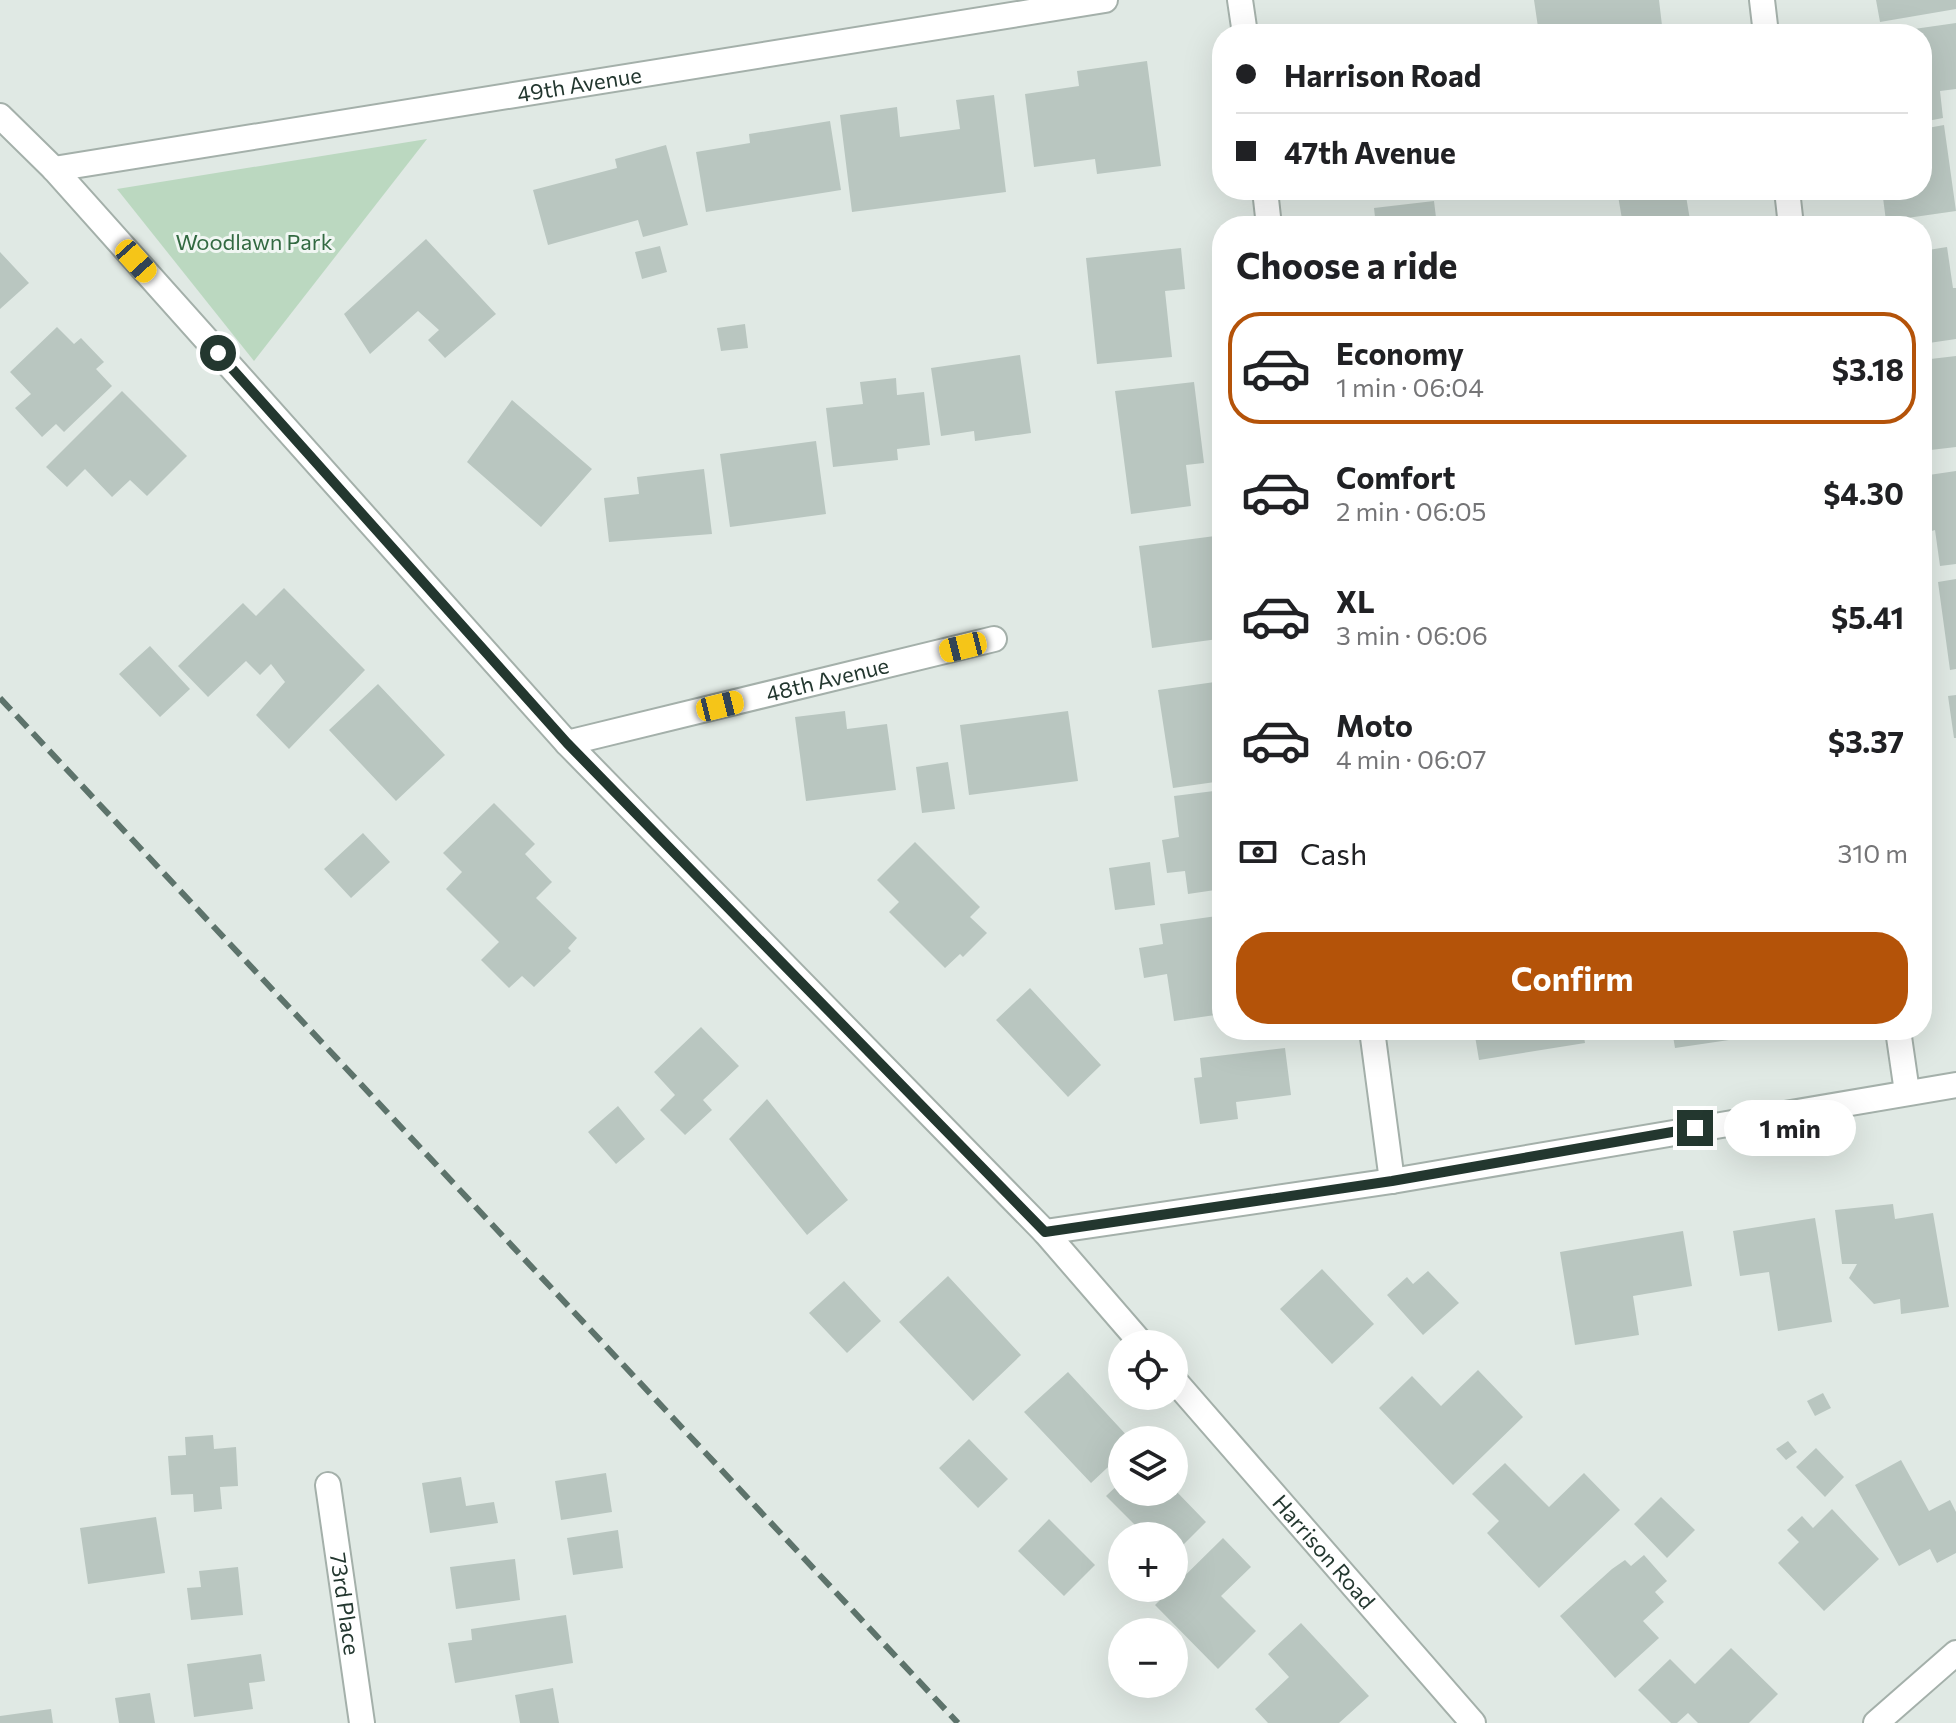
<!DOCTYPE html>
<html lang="en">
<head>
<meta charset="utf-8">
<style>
  body { margin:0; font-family:Commissioner,sans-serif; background:#f6f6f6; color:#202124; height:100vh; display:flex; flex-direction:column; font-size:30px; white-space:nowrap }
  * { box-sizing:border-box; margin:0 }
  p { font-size:26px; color:#757577 }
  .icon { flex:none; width:44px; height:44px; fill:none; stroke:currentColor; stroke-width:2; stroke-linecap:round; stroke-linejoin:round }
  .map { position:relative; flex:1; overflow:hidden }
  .side { position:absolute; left:1212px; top:216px; width:720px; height:824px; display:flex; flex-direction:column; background:#fff; border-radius:32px; box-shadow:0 8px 32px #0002 }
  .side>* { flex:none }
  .banner { position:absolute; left:1212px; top:24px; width:720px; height:176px; border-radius:32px; box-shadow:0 8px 32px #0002; display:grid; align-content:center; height:176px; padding:0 24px; background:#fff }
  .tools { position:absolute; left:1108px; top:1330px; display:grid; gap:16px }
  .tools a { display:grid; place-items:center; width:80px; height:80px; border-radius:50%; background:#fff; box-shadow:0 8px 32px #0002; font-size:40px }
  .end { position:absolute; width:36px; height:36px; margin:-18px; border:10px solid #23372f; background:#fff; box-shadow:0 0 0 4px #fff }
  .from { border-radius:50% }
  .bubble { position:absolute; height:56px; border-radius:28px; background:#fff; box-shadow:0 8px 32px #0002; font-size:26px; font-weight:700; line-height:56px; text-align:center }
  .car { position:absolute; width:24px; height:48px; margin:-24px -12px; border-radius:10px; box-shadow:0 0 6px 2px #0007; background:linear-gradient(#f5c518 24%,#345 0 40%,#f5c518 0 76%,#345 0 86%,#f5c518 0) }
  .banner b { display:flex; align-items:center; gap:28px; height:76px; font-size:30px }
  .banner b+b { border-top:2px solid #e0e0e0 }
  .banner i { width:20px; height:20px; background:#202124 }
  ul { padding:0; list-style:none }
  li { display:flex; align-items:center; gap:24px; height:112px; margin:0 16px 12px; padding:0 8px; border:4px solid transparent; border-radius:32px }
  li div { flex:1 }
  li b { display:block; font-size:30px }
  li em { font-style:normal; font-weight:700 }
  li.selected { border-color:#b45309 }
  li>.icon { width:72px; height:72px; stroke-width:1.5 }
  h2 { padding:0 24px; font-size:36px; line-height:96px }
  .pay { display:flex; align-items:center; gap:20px; height:88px; padding:0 24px; font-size:30px }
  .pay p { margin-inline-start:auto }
  .cta { display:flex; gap:16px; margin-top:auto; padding:16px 24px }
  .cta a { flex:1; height:92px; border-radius:32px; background:#b45309; color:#fff; font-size:32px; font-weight:700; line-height:92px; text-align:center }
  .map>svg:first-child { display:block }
</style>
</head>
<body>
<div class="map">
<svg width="1956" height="1723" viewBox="0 0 1956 1723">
  <rect width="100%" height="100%" fill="#e0e9e4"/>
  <!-- green -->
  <path fill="#bbd8c0" d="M 427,139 L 254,361 L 117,189 Z"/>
  <!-- building -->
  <path fill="#b9c6c0" d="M 1534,0 L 1659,0 L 1663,34 L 1539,34 Z
    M 1876,0 L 1956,0 L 1956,9 L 1880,22 Z
    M 1956,23 L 1956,89 L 1940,91 L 1943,118 L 1922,122 L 1922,34 L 1893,32 Z
    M 1147,61 L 1161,166 L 1097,174 L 1095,159 L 1034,167 L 1025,94 L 1079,86 L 1077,71 Z
    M 994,95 L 1006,192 L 852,212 L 840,115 L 897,107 L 900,137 L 960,129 L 956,100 Z
    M 830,121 L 841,190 L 706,212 L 696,152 L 750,143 L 749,134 Z
    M 1944,125 L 1956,211 L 1886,221 L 1882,190 L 1922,190 L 1922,129 Z
    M 666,145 L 688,225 L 643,237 L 638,220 L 548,245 L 533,190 L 617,168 L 615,159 Z
    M 1378,190 L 1425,190 L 1425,192 L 1379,197 Z
    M 1617,190 L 1685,190 L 1691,226 L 1592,226 L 1622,219 Z
    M 1434,201 L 1437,226 L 1376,226 L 1374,208 Z
    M 426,239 L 496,314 L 445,358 L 428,340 L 439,330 L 418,311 L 370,354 L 344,314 Z
    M 660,246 L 667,272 L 642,279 L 635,252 Z
    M 1947,247 L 1953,288 L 1956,288 L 1956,339 L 1922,344 L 1922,251 Z
    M 1181,248 L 1185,289 L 1165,291 L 1172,357 L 1097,364 L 1086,258 Z
    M 0,252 L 29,283 L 0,309 Z
    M 745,324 L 748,348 L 721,351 L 717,328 Z
    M 57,327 L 74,344 L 81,338 L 104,362 L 96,369 L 112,386 L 64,432 L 56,424 L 42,437 L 15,408 L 31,394 L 10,372 Z
    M 1020,355 L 1031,433 L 975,441 L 974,431 L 941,436 L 931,368 Z
    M 1956,356 L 1956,447 L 1922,451 L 1922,360 Z
    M 896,378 L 897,395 L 924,392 L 930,445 L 897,449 L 898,460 L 833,467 L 826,408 L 863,404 L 860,382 Z
    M 1194,382 L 1204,463 L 1186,465 L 1191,506 L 1131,514 L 1115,391 Z
    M 122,391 L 187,456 L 147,496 L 130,480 L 112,497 L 85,469 L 67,487 L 46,467 Z
    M 512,400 L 592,469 L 541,527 L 467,462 Z
    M 816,441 L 826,514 L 730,527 L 720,454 Z
    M 704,469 L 712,534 L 609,542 L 604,498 L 639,494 L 637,477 Z
    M 1956,471 L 1956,564 L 1940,566 L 1935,530 L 1928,532 L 1922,476 Z
    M 1215,536 L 1222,587 L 1222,602 L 1213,603 L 1218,639 L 1152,648 L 1139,546 Z
    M 1956,579 L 1956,669 L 1950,670 L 1938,582 Z
    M 284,588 L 365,670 L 289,749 L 256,715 L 285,682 L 271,664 L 260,675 L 246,661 L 208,697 L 178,666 L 243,603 L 256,616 Z
    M 150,646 L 190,689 L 160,717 L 119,674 Z
    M 1222,681 L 1222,731 L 1218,731 L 1222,781 L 1173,788 L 1158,690 Z
    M 378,684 L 445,755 L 396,801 L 329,730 Z
    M 1956,695 L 1956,738 L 1954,738 L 1948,696 Z
    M 845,711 L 847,729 L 887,724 L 896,790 L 806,801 L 795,717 Z
    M 1068,711 L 1078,781 L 969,795 L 960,725 Z
    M 948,762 L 955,809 L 922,813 L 916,767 Z
    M 1222,790 L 1222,889 L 1188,894 L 1185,871 L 1167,873 L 1162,840 L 1179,837 L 1174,796 Z
    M 494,803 L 535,844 L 525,854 L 552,882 L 536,898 L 577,938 L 568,948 L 571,951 L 534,987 L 522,976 L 509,988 L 481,960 L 499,942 L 446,889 L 462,872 L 443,853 Z
    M 363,833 L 390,862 L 351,898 L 324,869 Z
    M 915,842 L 980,907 L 970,917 L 987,933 L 963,957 L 960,954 L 945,968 L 889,912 L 899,902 L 877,880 Z
    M 1150,862 L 1155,905 L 1115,910 L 1109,868 Z
    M 1217,916 L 1222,951 L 1222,1014 L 1174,1021 L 1167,974 L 1144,978 L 1139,948 L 1163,944 L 1160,924 Z
    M 1030,988 L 1101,1065 L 1068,1097 L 996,1020 Z
    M 701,1027 L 739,1066 L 703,1100 L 712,1110 L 685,1135 L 660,1110 L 675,1095 L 654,1072 Z
    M 1474,1030 L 1583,1030 L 1585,1043 L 1479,1060 Z
    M 1672,1030 L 1728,1030 L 1729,1040 L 1675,1048 Z
    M 1285,1048 L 1291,1095 L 1236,1102 L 1238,1119 L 1200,1124 L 1194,1078 L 1202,1077 L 1200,1058 Z
    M 767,1099 L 848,1200 L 807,1235 L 729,1139 Z
    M 618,1106 L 645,1139 L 616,1164 L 588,1132 Z
    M 1893,1204 L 1895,1219 L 1933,1213 L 1949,1307 L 1901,1314 L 1900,1299 L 1874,1304 L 1849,1278 L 1857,1264 L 1842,1264 L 1835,1210 Z
    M 1815,1218 L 1832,1322 L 1778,1331 L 1769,1272 L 1740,1276 L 1733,1231 Z
    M 1683,1231 L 1692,1286 L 1633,1296 L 1639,1335 L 1575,1345 L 1560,1252 Z
    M 1322,1269 L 1374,1324 L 1332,1364 L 1280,1309 Z
    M 1428,1271 L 1459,1303 L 1423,1335 L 1387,1295 L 1407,1277 L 1413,1284 Z
    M 948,1276 L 1021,1355 L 973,1401 L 899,1322 Z
    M 844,1281 L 881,1321 L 847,1353 L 809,1313 Z
    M 1478,1370 L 1523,1417 L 1453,1485 L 1379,1408 L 1412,1376 L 1441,1406 Z
    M 1068,1372 L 1131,1440 L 1122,1440 L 1122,1454 L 1091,1483 L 1024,1412 Z
    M 1823,1393 L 1831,1408 L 1815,1416 L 1807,1401 Z
    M 213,1435 L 214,1449 L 236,1447 L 238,1486 L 220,1487 L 222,1509 L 194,1512 L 193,1494 L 171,1495 L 168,1456 L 186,1455 L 185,1437 Z
    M 969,1439 L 1008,1479 L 978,1508 L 939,1468 Z
    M 1788,1441 L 1797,1452 L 1786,1460 L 1776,1449 Z
    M 1816,1448 L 1844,1477 L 1825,1497 L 1796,1467 Z
    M 1901,1460 L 1929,1511 L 1950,1500 L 1956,1512 L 1956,1553 L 1937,1563 L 1930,1549 L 1899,1566 L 1855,1485 Z
    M 1505,1463 L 1549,1507 L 1584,1473 L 1620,1510 L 1539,1588 L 1487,1533 L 1499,1521 L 1472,1494 Z
    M 606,1473 L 612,1512 L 561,1520 L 555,1481 Z
    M 461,1477 L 466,1506 L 494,1502 L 498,1523 L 430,1533 L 422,1483 Z
    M 1122,1481 L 1122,1492 L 1174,1492 L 1174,1489 L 1206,1522 L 1174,1554 L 1174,1536 L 1146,1536 L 1106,1496 Z
    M 1661,1497 L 1695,1530 L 1667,1558 L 1634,1524 Z
    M 1832,1509 L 1879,1559 L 1824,1611 L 1778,1563 L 1799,1542 L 1787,1530 L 1802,1516 L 1813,1528 Z
    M 156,1517 L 165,1573 L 88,1584 L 80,1528 Z
    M 1049,1519 L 1095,1565 L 1064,1596 L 1018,1551 Z
    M 618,1530 L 623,1568 L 573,1575 L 567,1538 Z
    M 1223,1538 L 1251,1567 L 1221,1596 L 1256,1631 L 1218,1669 L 1155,1605 Z
    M 1644,1555 L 1667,1581 L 1655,1592 L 1664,1602 L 1643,1621 L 1659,1638 L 1615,1678 L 1560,1616 L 1612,1569 L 1625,1560 L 1631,1566 Z
    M 515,1559 L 520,1600 L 456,1609 L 450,1567 Z
    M 238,1567 L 243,1615 L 191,1620 L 187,1588 L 201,1587 L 199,1571 Z
    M 566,1615 L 573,1663 L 455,1683 L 448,1643 L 472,1640 L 471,1629 Z
    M 1301,1623 L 1369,1696 L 1339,1723 L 1268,1723 L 1255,1709 L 1289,1677 L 1268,1654 Z
    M 1731,1648 L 1778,1694 L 1749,1723 L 1698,1723 L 1688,1713 L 1677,1723 L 1671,1723 L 1638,1690 L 1670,1659 L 1695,1684 Z
    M 261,1654 L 265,1681 L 249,1683 L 253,1709 L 194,1717 L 187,1664 Z
    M 553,1688 L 559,1723 L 520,1723 L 515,1695 Z
    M 150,1693 L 155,1723 L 119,1723 L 115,1698 Z
    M 51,1709 L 53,1723 L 0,1723 L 0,1716 Z"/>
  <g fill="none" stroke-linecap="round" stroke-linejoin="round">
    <defs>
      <g id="minor">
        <path d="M 1240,0 L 1245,34"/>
        <path d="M 1762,0 L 1766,34"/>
        <path d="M 0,116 L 54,169 L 567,743 L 1045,1232 L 1142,1344"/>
        <path id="s1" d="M 54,169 L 1105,0"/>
        <path d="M 1265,190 L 1269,226"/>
        <path d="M 1787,190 L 1791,226"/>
        <path id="s2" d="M 567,743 L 994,639"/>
        <path d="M 1372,1030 L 1392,1181"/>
        <path d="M 1898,1030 L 1907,1092"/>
        <path d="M 1045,1232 L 1392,1181 L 1956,1085"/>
        <path id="s3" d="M 1174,1380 L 1473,1723"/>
        <path id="s4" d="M 328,1485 L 362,1723"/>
        <path d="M 1876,1723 L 1956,1653"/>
      </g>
    </defs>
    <!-- minor casing -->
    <use href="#minor" stroke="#a4b0aa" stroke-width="28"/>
    <!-- minor -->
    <use href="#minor" stroke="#fff" stroke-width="24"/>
    <!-- rail -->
    <path stroke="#5d736b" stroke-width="6" stroke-dasharray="16 8" stroke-linecap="butt" d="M 0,698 L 958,1723"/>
  </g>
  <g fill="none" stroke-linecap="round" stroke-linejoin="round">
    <!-- route -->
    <path stroke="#23372f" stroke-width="10" d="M 218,353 L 567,743 L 1045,1232 L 1392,1181 L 1695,1128"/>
  </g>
  <g text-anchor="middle" stroke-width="6" stroke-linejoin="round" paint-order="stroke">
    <!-- street labels -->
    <g font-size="22" fill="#23372f" stroke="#f0f6f2">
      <text dy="8" stroke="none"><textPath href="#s1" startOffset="532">49th Avenue</textPath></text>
      <text dy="8" stroke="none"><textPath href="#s2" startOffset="268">48th Avenue</textPath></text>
      <text dy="8" stroke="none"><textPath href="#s3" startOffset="228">Harrison Road</textPath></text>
      <text dy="8" stroke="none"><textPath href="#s4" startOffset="120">73rd Place</textPath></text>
    </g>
    <!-- park labels -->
    <g font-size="22" fill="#326941" stroke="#f0f6f2">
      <text x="254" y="250">Woodlawn Park</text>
    </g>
  </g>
</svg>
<div class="tools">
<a><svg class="icon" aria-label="locate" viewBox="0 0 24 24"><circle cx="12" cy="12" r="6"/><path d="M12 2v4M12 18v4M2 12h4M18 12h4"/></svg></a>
<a><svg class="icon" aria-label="layers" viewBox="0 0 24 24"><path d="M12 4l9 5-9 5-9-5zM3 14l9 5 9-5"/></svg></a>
<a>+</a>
<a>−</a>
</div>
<i class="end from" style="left:218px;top:353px"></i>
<i class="end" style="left:1695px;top:1128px"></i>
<div class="bubble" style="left:1724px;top:1100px;width:132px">1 min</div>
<i class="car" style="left:136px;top:261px;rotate:138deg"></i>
<i class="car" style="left:963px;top:647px;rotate:256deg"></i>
<i class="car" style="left:720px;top:706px;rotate:76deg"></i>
<div class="banner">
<b><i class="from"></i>Harrison Road</b>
<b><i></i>47th Avenue</b>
</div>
<section class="side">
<h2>Choose a ride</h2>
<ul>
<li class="selected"><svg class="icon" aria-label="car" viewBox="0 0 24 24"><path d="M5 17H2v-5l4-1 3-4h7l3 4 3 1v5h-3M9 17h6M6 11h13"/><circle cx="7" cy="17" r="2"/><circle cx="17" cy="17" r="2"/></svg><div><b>Economy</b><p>1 min · 06:04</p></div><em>$3.18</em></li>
<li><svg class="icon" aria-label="car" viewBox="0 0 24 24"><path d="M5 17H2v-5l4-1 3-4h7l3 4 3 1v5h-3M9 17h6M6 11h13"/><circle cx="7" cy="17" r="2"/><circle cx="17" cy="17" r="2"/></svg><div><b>Comfort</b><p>2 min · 06:05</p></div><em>$4.30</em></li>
<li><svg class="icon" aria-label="car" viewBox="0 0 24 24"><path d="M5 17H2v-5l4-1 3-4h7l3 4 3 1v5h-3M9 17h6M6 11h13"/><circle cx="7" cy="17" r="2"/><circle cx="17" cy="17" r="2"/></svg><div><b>XL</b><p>3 min · 06:06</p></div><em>$5.41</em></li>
<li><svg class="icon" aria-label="car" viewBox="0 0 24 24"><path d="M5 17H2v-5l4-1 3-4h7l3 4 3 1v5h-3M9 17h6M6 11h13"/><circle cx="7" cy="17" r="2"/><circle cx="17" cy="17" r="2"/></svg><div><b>Moto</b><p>4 min · 06:07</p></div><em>$3.37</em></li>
</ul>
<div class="pay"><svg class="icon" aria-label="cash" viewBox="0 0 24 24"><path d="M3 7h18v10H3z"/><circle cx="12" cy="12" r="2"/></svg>Cash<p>310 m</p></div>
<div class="cta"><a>Confirm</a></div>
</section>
</div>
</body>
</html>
